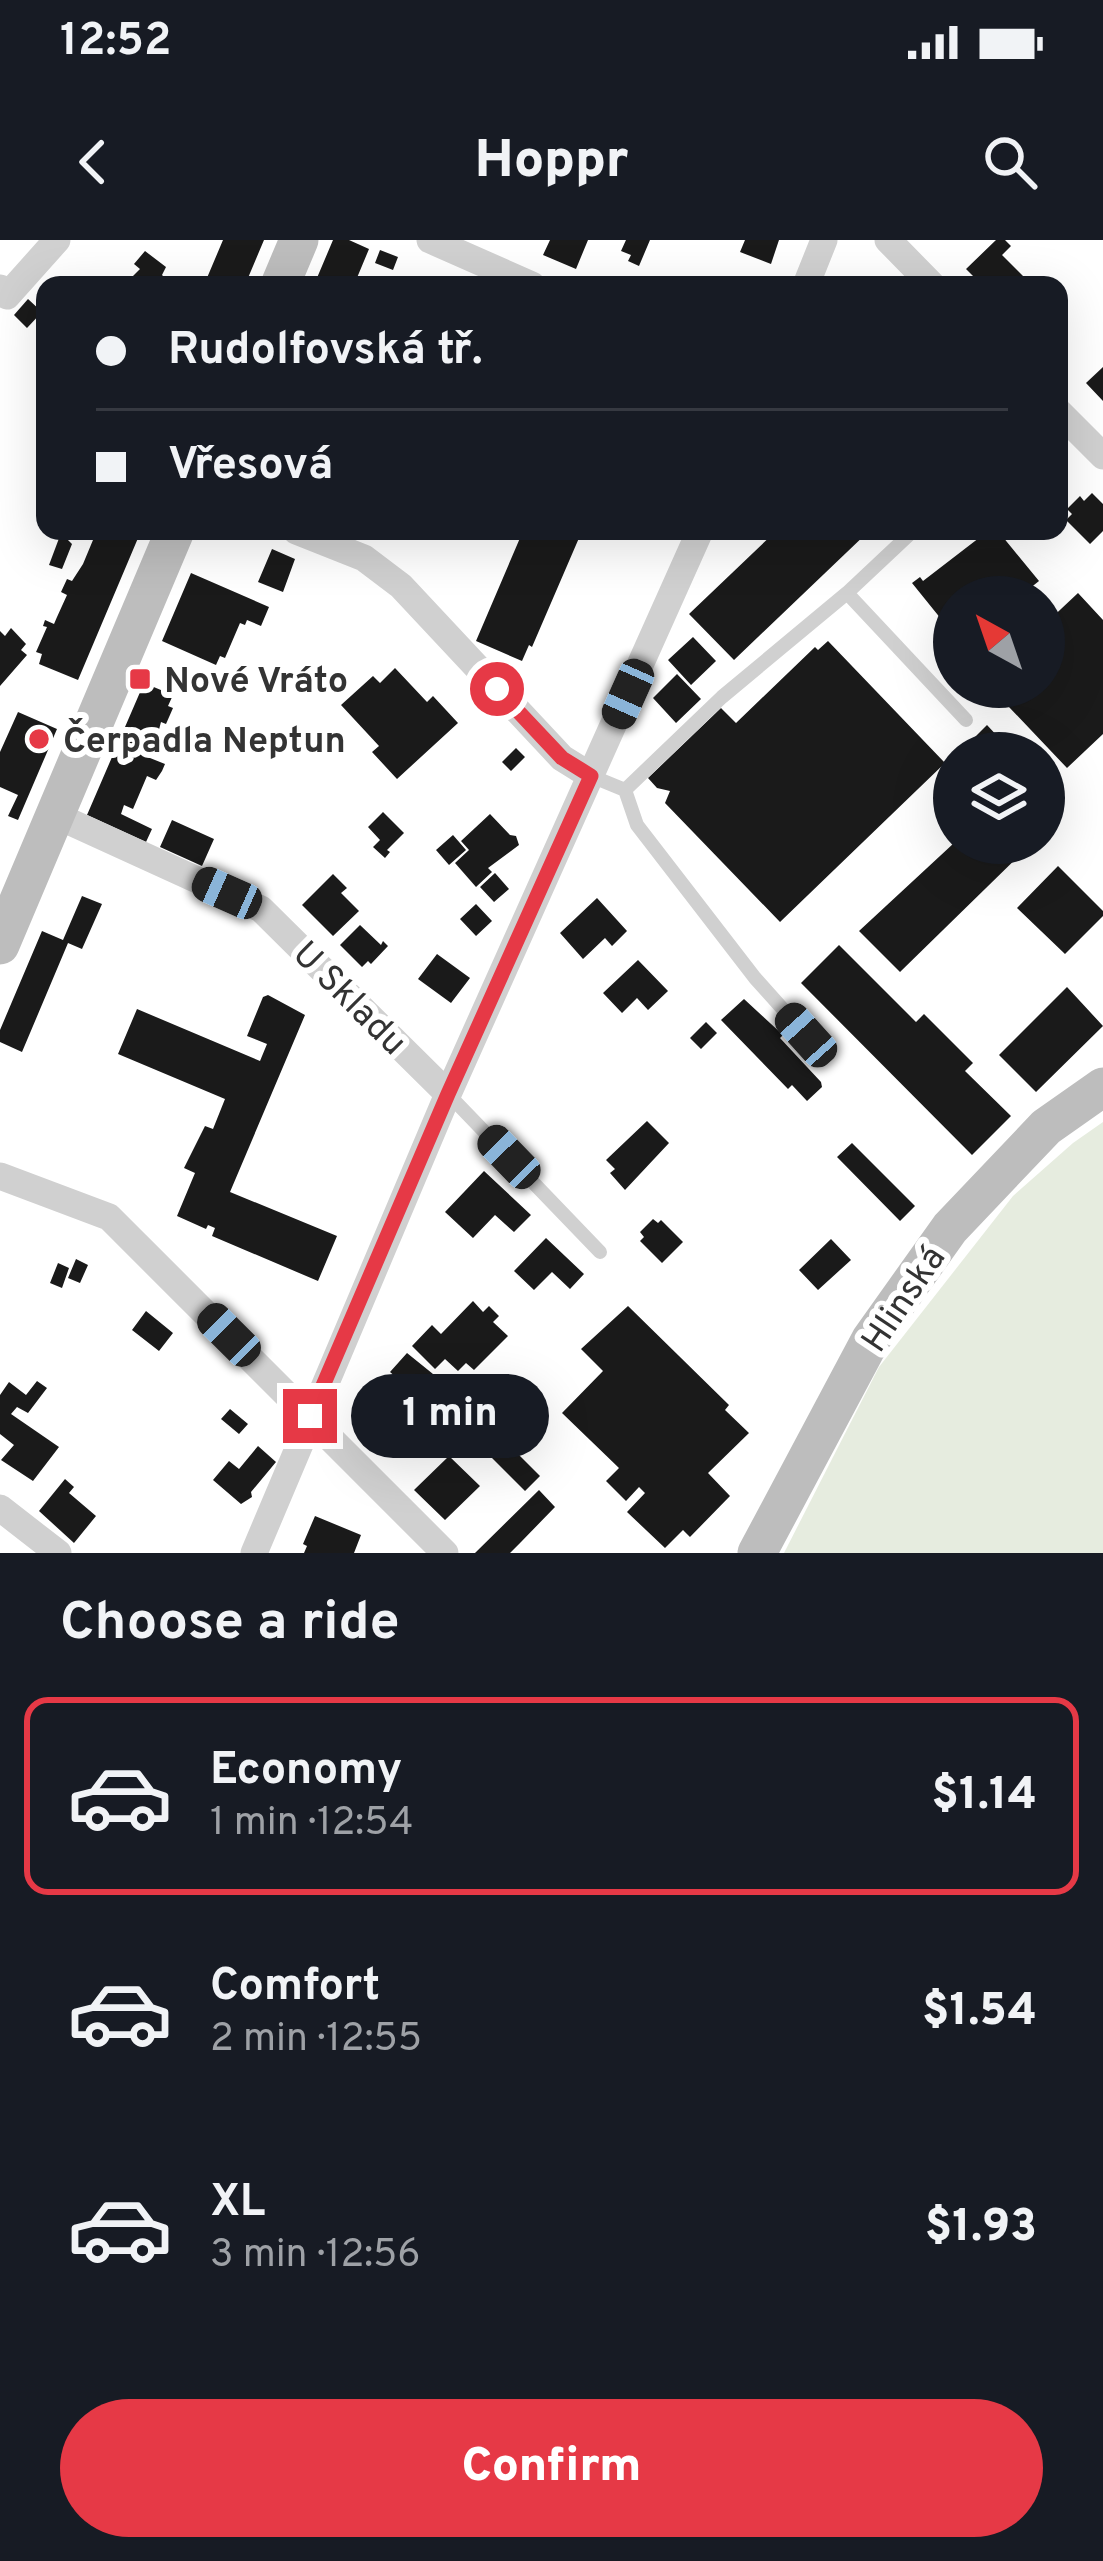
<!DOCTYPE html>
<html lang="en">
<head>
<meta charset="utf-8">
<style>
  body { margin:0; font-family:Overpass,sans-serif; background:#20242c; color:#f1f3f6; height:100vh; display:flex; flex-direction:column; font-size:45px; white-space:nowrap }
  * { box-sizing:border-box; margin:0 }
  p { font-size:39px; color:#9ea1a6 }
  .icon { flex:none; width:66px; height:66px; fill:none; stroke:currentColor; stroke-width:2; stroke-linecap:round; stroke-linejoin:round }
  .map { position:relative; height:1313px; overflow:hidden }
  .panel { display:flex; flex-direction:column; background:#171b24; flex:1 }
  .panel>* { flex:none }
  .top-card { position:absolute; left:36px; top:36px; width:1032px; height:264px; border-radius:24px; box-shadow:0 12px 48px #0002; display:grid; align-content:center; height:264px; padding:0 60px; background:#171b24 }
  .needle { width:78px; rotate:320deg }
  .buttons { position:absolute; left:933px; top:336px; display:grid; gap:24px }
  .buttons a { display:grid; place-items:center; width:132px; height:132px; border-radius:50%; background:#171b24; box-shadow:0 12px 48px #0002; font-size:60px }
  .end { position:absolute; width:54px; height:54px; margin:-27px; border:15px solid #e63946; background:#fff; box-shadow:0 0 0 6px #fff }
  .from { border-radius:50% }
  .bubble { position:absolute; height:84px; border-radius:42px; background:#171b24; box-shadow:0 12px 48px #0002; font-size:39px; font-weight:800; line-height:84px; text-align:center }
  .car { position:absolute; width:36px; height:72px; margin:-36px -18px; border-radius:15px; box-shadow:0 0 9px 3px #0007; background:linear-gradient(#222 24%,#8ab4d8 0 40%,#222 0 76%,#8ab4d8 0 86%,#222 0) }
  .top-card b { display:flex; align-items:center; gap:42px; height:114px; font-size:45px }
  .top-card b+b { border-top:3px solid #363941 }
  .top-card i { width:30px; height:30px; background:#f1f3f6 }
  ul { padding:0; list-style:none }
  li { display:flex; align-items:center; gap:36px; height:198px; margin:0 24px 18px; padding:0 36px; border:6px solid transparent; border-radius:24px }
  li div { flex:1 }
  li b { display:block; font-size:45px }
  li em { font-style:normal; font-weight:800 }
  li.active { border-color:#e63946 }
  li>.icon { width:108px; height:108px; stroke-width:1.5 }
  h2 { padding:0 60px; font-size:54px; line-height:144px }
  .button { display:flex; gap:24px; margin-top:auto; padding:24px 60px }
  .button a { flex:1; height:138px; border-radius:72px; background:#e63946; color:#fff; font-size:48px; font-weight:800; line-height:138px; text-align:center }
  .status { display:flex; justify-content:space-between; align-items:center; height:84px; padding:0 60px; background:#171b24; direction:ltr }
  .status svg { height:33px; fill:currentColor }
  header { display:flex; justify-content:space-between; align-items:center; height:156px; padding:0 60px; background:#171b24; font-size:54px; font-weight:800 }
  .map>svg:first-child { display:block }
</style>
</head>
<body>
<div class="status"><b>12:52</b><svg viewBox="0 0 49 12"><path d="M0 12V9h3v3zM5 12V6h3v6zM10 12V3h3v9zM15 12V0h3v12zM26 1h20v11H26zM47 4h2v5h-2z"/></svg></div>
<header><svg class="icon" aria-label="back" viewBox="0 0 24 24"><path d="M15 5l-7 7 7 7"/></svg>Hoppr<svg class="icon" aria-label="search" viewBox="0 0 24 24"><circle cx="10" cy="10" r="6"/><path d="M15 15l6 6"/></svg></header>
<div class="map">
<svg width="1103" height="1313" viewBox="0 0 1103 1313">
  <rect width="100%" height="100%" fill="#fff"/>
  <!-- green -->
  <path fill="#e6ecdf" d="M 1103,882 L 1103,1313 L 784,1313 L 879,1127 L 1013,956 L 1073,903 Z"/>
  <!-- building -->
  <path fill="#1a1a1a" d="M 223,0 L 264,0 L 245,45 L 204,45 Z
    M 333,0 L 349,0 L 369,9 L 354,45 L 314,45 Z
    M 550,0 L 588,0 L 576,29 L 543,15 Z
    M 626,0 L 650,0 L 639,26 L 628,21 L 631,15 L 621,11 Z
    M 745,0 L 779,0 L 771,24 L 740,12 Z
    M 996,0 L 1005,0 L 1011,6 L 1002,15 L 1032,45 L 982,45 L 966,29 Z
    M 380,10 L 398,17 L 393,30 L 375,23 Z
    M 145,11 L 166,27 L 162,35 L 172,45 L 124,45 L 140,29 L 134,24 Z
    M 28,59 L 42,72 L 27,88 L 14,75 Z
    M 1103,127 L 1103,161 L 1086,143 Z
    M 1092,253 L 1103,264 L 1103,291 L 1090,304 L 1066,280 L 1072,274 L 1067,269 L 1080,256 L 1084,261 Z
    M 92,291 L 141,291 L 78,440 L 39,424 L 42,414 L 36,412 L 47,387 L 43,386 L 45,380 L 54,384 L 57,377 L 67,355 L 61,352 L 67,339 L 72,341 L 83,324 L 93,300 L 89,298 Z
    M 523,291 L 582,291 L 532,407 L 529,405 L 522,421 L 476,401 Z
    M 776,291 L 869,291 L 734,420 L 689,374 Z
    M 988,291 L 998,291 L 1039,341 L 1019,357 L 954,357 L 954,395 L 912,343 L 920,337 L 923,341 Z
    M 61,293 L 72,304 L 62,329 L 49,325 Z
    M 272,309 L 295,319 L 283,352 L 258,342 Z
    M 191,333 L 269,367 L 261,386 L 247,380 L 245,385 L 240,383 L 225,418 L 220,416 L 216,425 L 162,401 Z
    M 1078,353 L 1103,380 L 1103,494 L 1067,528 L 990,447 L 1044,447 L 1044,385 Z
    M 11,388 L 26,404 L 21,410 L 27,415 L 0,446 L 0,391 L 5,396 Z
    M 693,397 L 716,421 L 691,445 L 668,420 Z
    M 828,401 L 945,523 L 780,682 L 665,563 L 670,551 L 657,548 L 648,538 L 721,468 L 736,483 L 815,407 L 818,410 Z
    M 395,428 L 427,462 L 433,456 L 458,483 L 397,539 L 372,512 L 379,506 L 341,465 L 373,436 L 380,443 Z
    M 677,434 L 701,459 L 676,483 L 653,458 Z
    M 144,443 L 173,455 L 168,466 L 173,468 L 166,484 L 161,482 L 156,501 L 152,500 L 145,516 L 165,524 L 162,531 L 156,540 L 147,536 L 133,569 L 124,565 L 121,574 L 152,589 L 146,602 L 87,575 Z
    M 18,472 L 57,489 L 18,580 L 8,576 L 18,555 L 0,547 L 0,512 Z
    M 987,485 L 1013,513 L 982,513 L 971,501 Z
    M 516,508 L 525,517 L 511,531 L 502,522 Z
    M 383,572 L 404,593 L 387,610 L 390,612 L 385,618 L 373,607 L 380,600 L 368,587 Z
    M 490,574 L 510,595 L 516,596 L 519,605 L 488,628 L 492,632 L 476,647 L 455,623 L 469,610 L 461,601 Z
    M 172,580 L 214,599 L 202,626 L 160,607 Z
    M 453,595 L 466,610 L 449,625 L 436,610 Z
    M 954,603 L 1025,603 L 1028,607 L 900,732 L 859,691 Z
    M 1058,626 L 1103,671 L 1103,676 L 1065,714 L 1017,668 Z
    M 495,633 L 509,649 L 494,662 L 480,647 Z
    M 333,634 L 347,648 L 341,653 L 359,671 L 333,696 L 302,665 Z
    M 82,656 L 102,664 L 82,709 L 68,703 L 22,812 L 0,802 L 0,790 L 42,691 L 63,700 Z
    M 597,658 L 627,691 L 612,706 L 605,698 L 583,719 L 560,693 Z
    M 476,664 L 492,681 L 476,696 L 460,679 Z
    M 360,685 L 381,705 L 383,701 L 388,706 L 371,724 L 368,721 L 362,727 L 340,705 Z
    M 839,705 L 916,782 L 924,774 L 973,823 L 965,831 L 1011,876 L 972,915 L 801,743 Z
    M 437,714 L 470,738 L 451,763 L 418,739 Z
    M 638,720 L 668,751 L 648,770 L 637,758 L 622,773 L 603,753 Z
    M 1067,747 L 1103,786 L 1036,852 L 999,815 Z
    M 268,755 L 305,775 L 230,952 L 337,996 L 318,1041 L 212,996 L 215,988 L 208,985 L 206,989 L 177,976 L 195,933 L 184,928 L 205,886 L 213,889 L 225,859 L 118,814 L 137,769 L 260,821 L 267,804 L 247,796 L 263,757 Z
    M 744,759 L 783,795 L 780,798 L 821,842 L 822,847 L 807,861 L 792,845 L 788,849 L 721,780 Z
    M 706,782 L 717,793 L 701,809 L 690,798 Z
    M 647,881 L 669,903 L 625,950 L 610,933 L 615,929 L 606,920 Z
    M 852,903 L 915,966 L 900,981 L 837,917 Z
    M 484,931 L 531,975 L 514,992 L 495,975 L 473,998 L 445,972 Z
    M 653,979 L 658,983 L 661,980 L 683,1002 L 662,1023 L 640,1001 L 644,997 L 640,992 Z
    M 546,998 L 584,1034 L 570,1049 L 552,1032 L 534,1050 L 514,1031 Z
    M 831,999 L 851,1020 L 818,1050 L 799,1030 Z
    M 76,1019 L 88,1025 L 80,1043 L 68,1038 Z
    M 58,1023 L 69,1028 L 62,1048 L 50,1043 Z
    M 473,1061 L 483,1072 L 489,1066 L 499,1076 L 493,1082 L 508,1096 L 474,1130 L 466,1123 L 458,1131 L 445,1119 L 435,1129 L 412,1106 L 432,1085 L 441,1094 Z
    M 628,1066 L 729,1165 L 725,1170 L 749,1193 L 708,1233 L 730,1256 L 690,1297 L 683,1290 L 665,1308 L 627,1272 L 645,1253 L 639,1247 L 626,1261 L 606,1241 L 619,1228 L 562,1173 L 603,1131 L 581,1109 Z
    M 146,1071 L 173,1093 L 159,1111 L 132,1090 Z
    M 407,1113 L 433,1134 L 416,1153 L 418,1156 L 399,1179 L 403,1182 L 392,1196 L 366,1175 L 376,1162 L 382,1145 L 387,1149 L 397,1138 L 390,1132 Z
    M 37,1141 L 47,1148 L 28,1173 L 17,1167 L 11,1174 L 59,1207 L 33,1241 L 1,1220 L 14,1205 L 0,1194 L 0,1155 L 9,1142 L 26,1155 Z
    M 230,1169 L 248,1184 L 239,1194 L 221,1179 Z
    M 506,1202 L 540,1236 L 525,1251 L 491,1217 Z
    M 258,1206 L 276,1222 L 251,1252 L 252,1257 L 241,1264 L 213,1240 L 229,1221 L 239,1229 Z
    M 449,1216 L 480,1246 L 445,1280 L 414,1250 Z
    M 65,1239 L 74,1247 L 69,1253 L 96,1276 L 74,1303 L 39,1271 Z
    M 539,1250 L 555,1267 L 521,1302 L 510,1313 L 475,1313 Z
    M 315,1276 L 361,1295 L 354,1313 L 304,1313 L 307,1306 L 303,1304 Z"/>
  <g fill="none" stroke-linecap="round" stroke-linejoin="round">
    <!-- lane -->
    <path stroke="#d0d0d0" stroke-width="14" d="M 913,291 L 847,353 L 966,480
      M 591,536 L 625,550 L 722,457 L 847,353
      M 625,550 L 637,585 L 755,738 L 806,795
      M 448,854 L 600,1012"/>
    <!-- street -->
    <path stroke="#d0d0d0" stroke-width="27" d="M 430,0 L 532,45
      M 888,0 L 932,45
      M 806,45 L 824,0
      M 0,48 L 7,56 L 57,0
      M 1059,172 L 1103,216
      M 296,291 L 364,318 L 401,346 L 562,518 L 591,536
      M 55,575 L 261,669 L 448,854
      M 0,936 L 109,977 L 445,1313
      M 0,1268 L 58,1313
      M 254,1313 L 448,854 L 700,291"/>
    <!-- secondary -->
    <path stroke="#bdbdbd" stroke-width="39" d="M 280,45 L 299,0
      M 0,705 L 175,291
      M 757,1313 L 871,1099 L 950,988 L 1046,887 L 1103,847"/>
  </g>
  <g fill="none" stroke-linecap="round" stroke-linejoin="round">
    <!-- route -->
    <path stroke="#e63946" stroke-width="15" d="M 310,1176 L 448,854 L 591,536 L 562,518 L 497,449"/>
  </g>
  <!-- markers -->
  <g fill="#e63946" stroke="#fff" stroke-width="4.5">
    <rect x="128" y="427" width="24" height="24" rx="6"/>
    <circle cx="39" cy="499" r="12"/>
  </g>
  <g text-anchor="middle" stroke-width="12" stroke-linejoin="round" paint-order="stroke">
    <!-- poi labels -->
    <g font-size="36" font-weight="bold" fill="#333" stroke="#fff" text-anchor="start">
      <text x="164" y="452">Nové Vráto</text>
      <text x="63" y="512">Čerpadla Neptun</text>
    </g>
    <!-- street labels -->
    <g font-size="36" fill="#333" stroke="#fff">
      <text transform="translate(351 757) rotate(45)" y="13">U Skladu</text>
      <text transform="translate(902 1058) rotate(-56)" y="13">Hlinská</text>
    </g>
  </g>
</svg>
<div class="buttons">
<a><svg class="needle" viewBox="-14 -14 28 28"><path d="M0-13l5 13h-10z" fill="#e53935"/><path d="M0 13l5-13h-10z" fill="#9ea1a6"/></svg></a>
<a><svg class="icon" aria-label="layers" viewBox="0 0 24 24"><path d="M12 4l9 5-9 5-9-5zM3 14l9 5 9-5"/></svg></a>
</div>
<i class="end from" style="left:497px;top:449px"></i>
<i class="end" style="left:310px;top:1176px"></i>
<div class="bubble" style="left:351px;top:1134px;width:198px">1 min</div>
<i class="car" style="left:628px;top:454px;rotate:204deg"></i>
<i class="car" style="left:227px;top:653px;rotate:294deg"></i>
<i class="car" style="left:806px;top:795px;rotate:318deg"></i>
<i class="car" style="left:509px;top:917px;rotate:316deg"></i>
<i class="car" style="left:229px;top:1095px;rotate:315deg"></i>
<div class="top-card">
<b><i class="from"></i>Rudolfovská tř.</b>
<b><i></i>Vřesová</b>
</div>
</div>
<section class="panel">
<h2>Choose a ride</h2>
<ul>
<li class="active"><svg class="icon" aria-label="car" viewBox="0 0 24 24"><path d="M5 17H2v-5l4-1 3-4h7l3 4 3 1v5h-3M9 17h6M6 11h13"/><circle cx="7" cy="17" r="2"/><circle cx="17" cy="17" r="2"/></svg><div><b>Economy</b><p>1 min · 12:54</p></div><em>$1.14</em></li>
<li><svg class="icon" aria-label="car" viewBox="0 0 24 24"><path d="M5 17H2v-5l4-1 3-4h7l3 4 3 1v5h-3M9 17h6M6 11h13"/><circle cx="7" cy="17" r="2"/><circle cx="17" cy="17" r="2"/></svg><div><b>Comfort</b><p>2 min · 12:55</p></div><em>$1.54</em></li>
<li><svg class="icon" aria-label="car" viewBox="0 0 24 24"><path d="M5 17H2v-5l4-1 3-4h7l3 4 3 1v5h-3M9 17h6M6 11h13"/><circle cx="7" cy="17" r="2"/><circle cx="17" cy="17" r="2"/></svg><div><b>XL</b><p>3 min · 12:56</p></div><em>$1.93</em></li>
</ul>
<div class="button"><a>Confirm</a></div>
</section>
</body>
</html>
